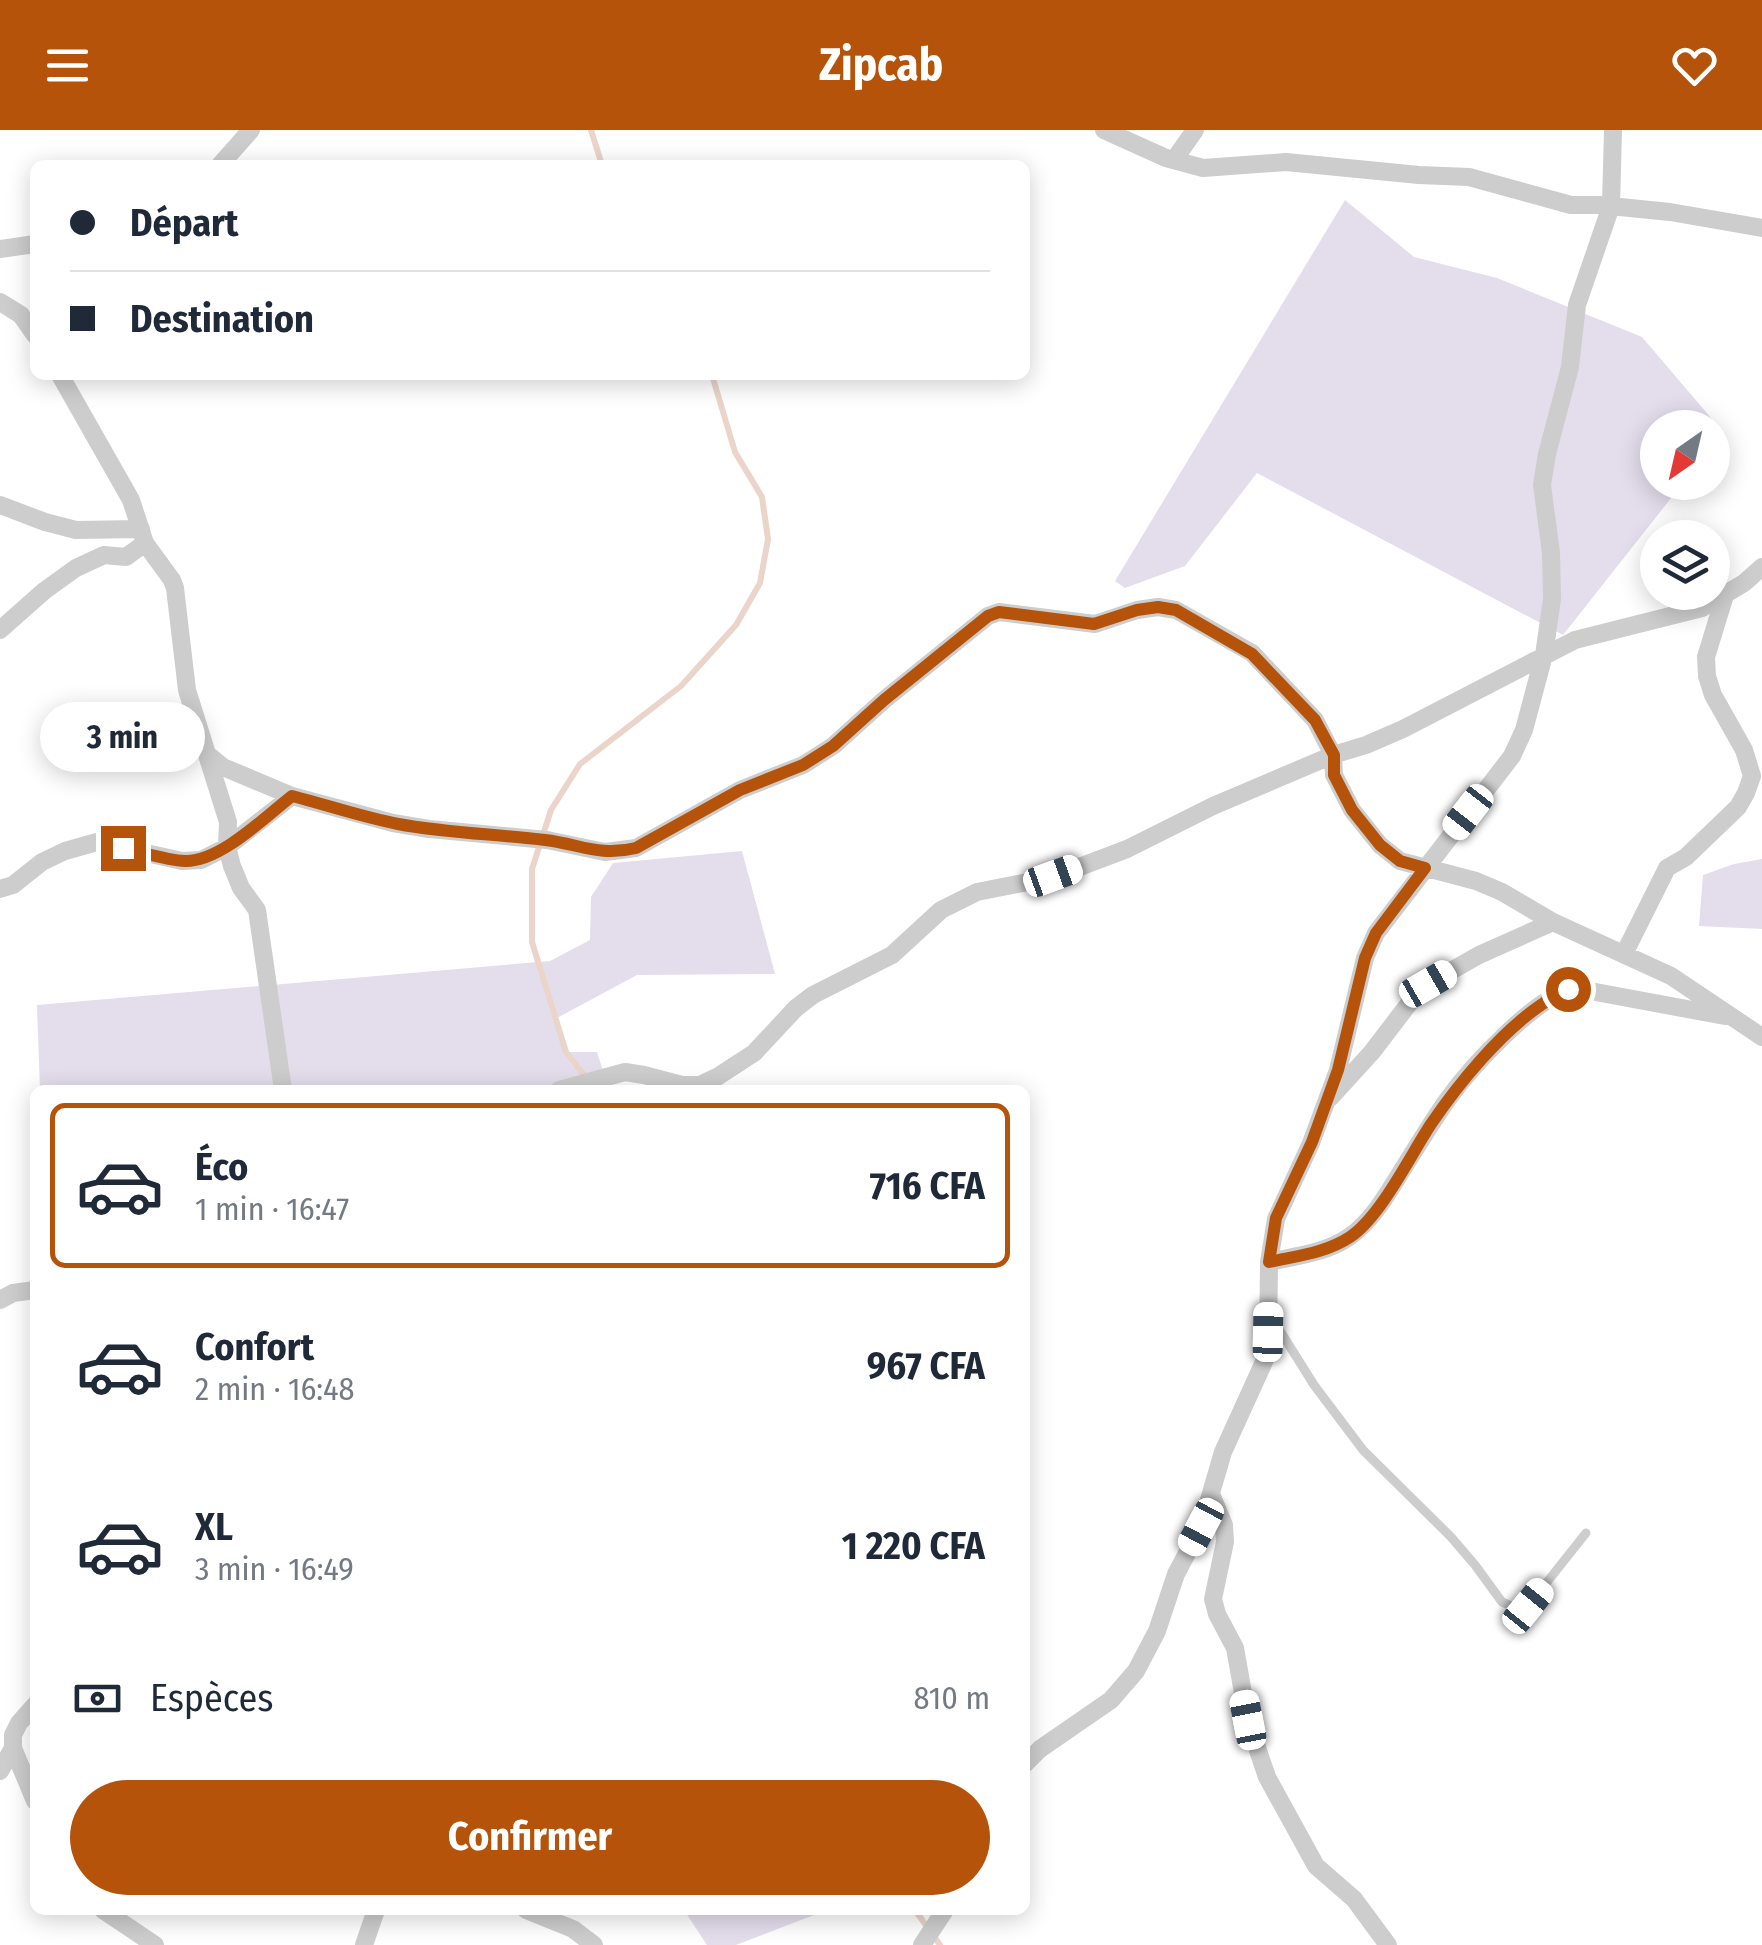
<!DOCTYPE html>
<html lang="fr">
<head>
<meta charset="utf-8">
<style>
  body { margin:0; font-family:"Fira Sans Condensed",sans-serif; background:#f2f2f3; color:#1f2937; height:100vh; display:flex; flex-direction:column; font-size:38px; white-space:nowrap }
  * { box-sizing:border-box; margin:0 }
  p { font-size:32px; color:#747a83 }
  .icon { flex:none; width:55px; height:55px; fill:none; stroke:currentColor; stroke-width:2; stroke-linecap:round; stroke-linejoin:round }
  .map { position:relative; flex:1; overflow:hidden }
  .side { position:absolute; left:30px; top:955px; width:1000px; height:830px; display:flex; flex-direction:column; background:#fff; border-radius:15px; box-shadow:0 5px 25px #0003 }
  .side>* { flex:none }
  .guide { position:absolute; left:30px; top:30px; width:1000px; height:220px; border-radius:15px; box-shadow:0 5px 25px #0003; display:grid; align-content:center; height:220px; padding:0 40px; background:#fff }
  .needle { width:65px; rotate:214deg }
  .controls { position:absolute; left:1640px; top:280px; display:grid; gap:20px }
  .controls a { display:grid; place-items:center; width:90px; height:90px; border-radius:50%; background:#fff; box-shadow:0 5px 25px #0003; font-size:50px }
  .end { position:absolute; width:45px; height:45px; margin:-22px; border:12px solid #b45309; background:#fff; box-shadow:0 0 0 5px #fff }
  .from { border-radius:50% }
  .bubble { position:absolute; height:70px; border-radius:35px; background:#fff; box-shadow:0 5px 25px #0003; font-size:32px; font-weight:700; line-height:70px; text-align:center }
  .car { position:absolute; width:30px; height:60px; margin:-30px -15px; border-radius:12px; box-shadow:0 0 8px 2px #0007; background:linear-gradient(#fff 24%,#345 0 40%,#fff 0 76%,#345 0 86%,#fff 0) }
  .guide b { display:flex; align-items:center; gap:35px; height:95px; font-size:38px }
  .guide b+b { border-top:2px solid #e0e1e3 }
  .guide i { width:25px; height:25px; background:#1f2937 }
  ul { padding:18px 0 0; list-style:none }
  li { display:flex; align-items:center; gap:30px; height:165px; margin:0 20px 15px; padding:0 20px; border:5px solid transparent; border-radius:15px }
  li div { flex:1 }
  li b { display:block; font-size:38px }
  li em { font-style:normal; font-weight:700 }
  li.active { border-color:#b45309 }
  li>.icon { width:90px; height:90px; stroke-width:1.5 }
  .pay { display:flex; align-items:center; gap:25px; height:110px; padding:0 40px; font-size:38px }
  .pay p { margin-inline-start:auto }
  .button { display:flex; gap:20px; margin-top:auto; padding:20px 40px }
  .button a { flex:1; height:115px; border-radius:60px; background:#b45309; color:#fff; font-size:40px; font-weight:700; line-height:115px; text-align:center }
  header { display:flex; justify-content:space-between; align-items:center; height:130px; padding:0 40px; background:#b45309; color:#fff; font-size:45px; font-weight:700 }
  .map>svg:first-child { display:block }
</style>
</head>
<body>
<header><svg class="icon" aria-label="menu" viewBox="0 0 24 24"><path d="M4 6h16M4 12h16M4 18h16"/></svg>Zipcab<svg class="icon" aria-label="heart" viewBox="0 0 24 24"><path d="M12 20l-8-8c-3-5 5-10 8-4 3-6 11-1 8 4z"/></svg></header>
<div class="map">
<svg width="1762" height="1815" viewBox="0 0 1762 1815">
  <rect width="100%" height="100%" fill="#fff"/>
  <!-- green -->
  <path fill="#e4deec" d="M 1345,70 L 1414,127 L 1497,148 L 1642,207 L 1723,302 L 1713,315 L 1712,298 L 1658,298 L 1658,352 L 1683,353 L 1563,505 L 1257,343 L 1185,436 L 1125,458 L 1115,451 Z
    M 742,721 L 775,844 L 637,845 L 557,888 L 566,922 L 597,922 L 609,960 L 40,960 L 37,875 L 550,831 L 590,810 L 591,767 L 613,733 Z
    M 1762,729 L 1762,799 L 1699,796 L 1703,745 L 1734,734 Z
    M 684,1780 L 827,1780 L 736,1815 L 707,1815 Z"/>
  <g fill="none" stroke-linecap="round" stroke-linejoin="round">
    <!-- stream -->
    <path stroke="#ebd5cb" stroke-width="6" d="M 591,0 L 602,35
      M 596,960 L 566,922 L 532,812 L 532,739 L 551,680 L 580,634 L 681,556 L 736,495 L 760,453 L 768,409 L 762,367 L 735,322 L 712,245
      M 915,1780 L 940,1815"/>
    <!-- lane -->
    <path stroke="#cdcdcd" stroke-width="9" d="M 1272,1188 L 1314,1255 L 1363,1320 L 1451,1407 L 1475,1435 L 1502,1472 L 1516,1478 L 1528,1476 L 1586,1403"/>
    <!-- street -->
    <path stroke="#cdcdcd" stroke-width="18" d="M 1104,0 L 1166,28 L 1203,38 L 1286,32 L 1419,45 L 1469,47 L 1571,75 L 1600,75 L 1670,82 L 1762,98
      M 1174,30 L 1195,0
      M 220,35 L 251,0
      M 0,119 L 35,114
      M 0,172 L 21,185 L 35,205
      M 60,245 L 131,370 L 145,413 L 172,450 L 175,458 L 187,560 L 207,624 L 223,637 L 292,666 L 393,693 L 429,699 L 547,710 L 605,722 L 636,718 L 740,660 L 803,635 L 833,616 L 884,570 L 988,486 L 999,482 L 1095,494 L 1137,480 L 1158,477 L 1176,480 L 1252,523 L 1315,590 L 1333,625 L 1334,645 L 1352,680 L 1380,715 L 1400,731 L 1476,751 L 1502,762 L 1553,792 L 1671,846 L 1762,907
      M 0,375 L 45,392 L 76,400 L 141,399
      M 0,500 L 44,461 L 76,438 L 104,425 L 126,427 L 145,413
      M 207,625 L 228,692 L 227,717 L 232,736 L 241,758 L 257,780 L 283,960
      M 0,759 L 13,755 L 42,732 L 65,721 L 97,712 L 182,731 L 201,730 L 227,717 L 292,666
      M 1624,824 L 1667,738 L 1686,727 L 1738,677 L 1746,663 L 1752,646 L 1744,620 L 1713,565 L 1707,546 L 1706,527 L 1725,465
      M 559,960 L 625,942 L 644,945 L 682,955 L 700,955 L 717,947 L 754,923 L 796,878 L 813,865 L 892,825 L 941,780 L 977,762 L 1053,747 L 1127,719 L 1213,676 L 1333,625 L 1366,615 L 1403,599 L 1575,510 L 1702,478 L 1744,453 L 1762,437
      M 1330,968 L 1372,922 L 1414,867 L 1428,854 L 1479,825 L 1553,792
      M 1269,1132 C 1296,1126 1326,1123 1349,1107 C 1374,1090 1390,1059 1406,1034 C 1420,1012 1433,990 1448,969 C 1471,937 1536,866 1574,858 L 1725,886
      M 0,1170 L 13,1163 L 35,1160
      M 1211,1364 L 1224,1395 L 1225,1412 L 1213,1469 L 1217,1484 L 1235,1518 L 1248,1591 L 1267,1647 L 1316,1736 L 1354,1769 L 1388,1815
      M 13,1618 L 35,1671
      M 1025,1634 L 1040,1619 L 1111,1570 L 1136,1541 L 1157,1501 L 1176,1444 L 1201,1397 L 1223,1322 L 1268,1223 L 1269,1132 L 1276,1089 L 1311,1013 L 1338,940 L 1365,828 L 1376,803 L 1512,626 L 1524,600 L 1544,525 L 1552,469 L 1551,423 L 1542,355 L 1547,324 L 1570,237 L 1577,175 L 1611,76 L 1613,0
      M 0,1641 L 13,1618 L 13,1605 L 19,1593 L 35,1575
      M 103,1780 L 155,1815
      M 526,1780 L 573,1799 L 594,1815
      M 364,1815 L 376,1780
      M 922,1815 L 945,1780"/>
  </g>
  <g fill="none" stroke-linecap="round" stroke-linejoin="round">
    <!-- route -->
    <path stroke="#b45309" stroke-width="12" d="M 123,718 C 143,722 165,730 185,731 C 220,732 265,687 292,666 C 327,675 362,687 398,694 C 446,703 496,704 545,710 C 580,714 599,727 636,718 L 740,660 L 803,635 L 833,616 L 884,570 L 988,486 L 999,482 L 1094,494 L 1137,480 L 1158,477 L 1176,480 L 1252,524 L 1315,590 L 1334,625 L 1334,645 L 1352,680 L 1380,715 L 1400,731 L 1425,738 L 1376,803 L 1365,828 L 1338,940 L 1312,1012 L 1276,1088 L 1269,1132 C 1296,1126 1326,1123 1350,1107 C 1381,1086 1410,1026 1431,994 C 1459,953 1500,903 1541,875 C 1549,869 1559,864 1568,859"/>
  </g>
</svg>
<div class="controls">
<a><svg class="needle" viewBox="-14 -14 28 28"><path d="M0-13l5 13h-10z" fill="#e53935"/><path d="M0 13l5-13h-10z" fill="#747a83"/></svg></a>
<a><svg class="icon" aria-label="layers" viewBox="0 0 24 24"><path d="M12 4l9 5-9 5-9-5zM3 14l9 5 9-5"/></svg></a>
</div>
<i class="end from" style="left:1568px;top:859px"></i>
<i class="end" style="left:123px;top:718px"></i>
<div class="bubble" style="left:40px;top:572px;width:165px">3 min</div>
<i class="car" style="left:1468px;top:682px;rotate:218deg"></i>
<i class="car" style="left:1053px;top:746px;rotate:70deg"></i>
<i class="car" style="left:1428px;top:854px;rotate:60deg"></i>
<i class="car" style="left:1268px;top:1202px;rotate:1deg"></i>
<i class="car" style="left:1201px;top:1397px;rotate:208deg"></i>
<i class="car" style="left:1528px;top:1476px;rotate:39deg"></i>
<i class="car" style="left:1248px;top:1590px;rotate:349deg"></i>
<div class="guide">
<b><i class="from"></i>Départ</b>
<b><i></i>Destination</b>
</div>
<section class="side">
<ul>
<li class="active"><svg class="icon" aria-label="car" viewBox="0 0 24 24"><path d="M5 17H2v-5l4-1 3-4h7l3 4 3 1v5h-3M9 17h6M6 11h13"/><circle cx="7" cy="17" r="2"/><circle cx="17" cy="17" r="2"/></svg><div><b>Éco</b><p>1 min · 16:47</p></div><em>716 CFA</em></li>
<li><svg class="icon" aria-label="car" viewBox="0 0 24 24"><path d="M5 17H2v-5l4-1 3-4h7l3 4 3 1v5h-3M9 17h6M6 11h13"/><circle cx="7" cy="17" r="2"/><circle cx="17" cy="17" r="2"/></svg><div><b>Confort</b><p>2 min · 16:48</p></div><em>967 CFA</em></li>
<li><svg class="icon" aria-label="car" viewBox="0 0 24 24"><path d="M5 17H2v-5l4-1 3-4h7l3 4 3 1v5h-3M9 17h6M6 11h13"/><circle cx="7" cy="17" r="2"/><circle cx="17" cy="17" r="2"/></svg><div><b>XL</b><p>3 min · 16:49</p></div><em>1 220 CFA</em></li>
</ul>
<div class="pay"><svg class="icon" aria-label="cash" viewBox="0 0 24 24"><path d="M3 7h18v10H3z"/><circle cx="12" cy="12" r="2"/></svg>Espèces<p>810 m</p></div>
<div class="button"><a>Confirmer</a></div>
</section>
</div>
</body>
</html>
